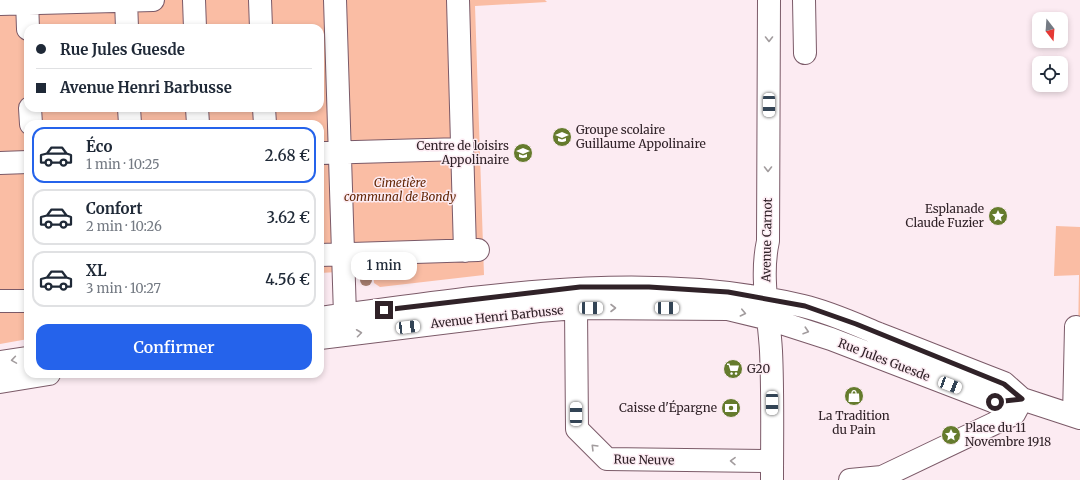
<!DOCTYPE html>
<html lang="fr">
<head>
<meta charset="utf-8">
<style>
  body { margin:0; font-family:Merriweather,serif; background:#f6f6f7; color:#1f2937; height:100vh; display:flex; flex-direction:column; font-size:15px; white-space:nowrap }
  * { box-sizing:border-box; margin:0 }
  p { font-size:13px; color:#747a83 }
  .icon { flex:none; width:22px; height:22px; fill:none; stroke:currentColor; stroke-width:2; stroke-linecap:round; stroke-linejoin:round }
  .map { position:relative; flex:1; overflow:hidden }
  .sheet { position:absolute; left:24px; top:120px; width:300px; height:258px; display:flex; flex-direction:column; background:#fff; border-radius:12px; box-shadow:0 2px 6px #0003 }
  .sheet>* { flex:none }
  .banner { position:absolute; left:24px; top:24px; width:300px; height:88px; border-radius:12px; box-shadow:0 2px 6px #0003; display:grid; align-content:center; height:88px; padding:0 12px; background:#fff }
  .needle { width:26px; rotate:163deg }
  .buttons { position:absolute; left:1032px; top:12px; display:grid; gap:8px }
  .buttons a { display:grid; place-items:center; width:36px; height:36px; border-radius:8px; background:#fff; box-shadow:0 2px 6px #0003; font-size:20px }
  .end { position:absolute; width:18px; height:18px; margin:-9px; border:5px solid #302228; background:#fff; box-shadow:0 0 0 2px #fff }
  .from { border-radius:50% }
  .bubble { position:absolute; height:28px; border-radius:12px; background:#fff; box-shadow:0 2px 6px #0003; font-size:13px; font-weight:600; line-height:28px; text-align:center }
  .car { position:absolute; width:12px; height:24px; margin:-12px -6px; border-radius:5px; box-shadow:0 0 3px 1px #0007; background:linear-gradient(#fff 24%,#345 0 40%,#fff 0 76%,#345 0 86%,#fff 0) }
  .banner b { display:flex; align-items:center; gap:14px; height:38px; font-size:15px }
  .banner b+b { border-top:1px solid #e0e1e3 }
  .banner i { width:10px; height:10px; background:#1f2937 }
  ul { padding:7px 0 0; list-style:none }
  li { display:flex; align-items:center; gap:12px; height:56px; margin:0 8px 6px; padding:0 4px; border:2px solid #e0e1e3; border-radius:12px }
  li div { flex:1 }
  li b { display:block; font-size:15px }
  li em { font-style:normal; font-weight:600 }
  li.on { border-color:#2563eb }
  li>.icon { width:36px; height:36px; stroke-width:1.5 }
  .action { display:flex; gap:8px; margin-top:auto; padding:8px 12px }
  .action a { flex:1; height:46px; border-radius:12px; background:#2563eb; color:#fff; font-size:16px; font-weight:600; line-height:46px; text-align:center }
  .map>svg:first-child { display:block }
</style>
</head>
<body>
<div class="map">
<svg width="1080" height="480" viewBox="0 0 1080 480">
  <rect width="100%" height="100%" fill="#fcebf2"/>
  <!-- green -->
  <path fill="#fabda4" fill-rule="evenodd" d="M 0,0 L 545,0 L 547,2 L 475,6 L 484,275 L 380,287 L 374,283 L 373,270 L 320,273 L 320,124 L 28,124 L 28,339 L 0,344 ZM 28,28 L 320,28 L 320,108 L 28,108 Z
    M 1056,226 L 1080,227 L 1080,406 L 1077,405 L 1079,275 L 1054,276 Z"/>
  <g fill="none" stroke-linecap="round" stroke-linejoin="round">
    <defs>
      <path id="minor" d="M 27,0 L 28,29
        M 126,0 L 127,28
        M 194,0 L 195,28
        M 260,0 L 261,28
        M 335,0 L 345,315
        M 458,0 L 465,251
        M 769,0 L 768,241 C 760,277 769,314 771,351 C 773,394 772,437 772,480
        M 804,0 L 805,53
        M 0,4 L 153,0
        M 30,108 L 31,124
        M 129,108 L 130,124
        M 197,108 L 198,124
        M 264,108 L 265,124
        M 320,153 L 462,149
        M 0,163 L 28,162
        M 320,255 L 478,250
        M 0,301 L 28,301
        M 576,308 L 577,429 L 607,459 L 772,461
        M 320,318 C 480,297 644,268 803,306 C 829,312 855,324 879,334 C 921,350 962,367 1004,383 L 1022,399 L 1080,418
        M 320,338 L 539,311 L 576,308 L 728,309 L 769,319 L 831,339 L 995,402 L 1022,399
        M 0,362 L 28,358
        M 0,382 L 49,374
        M 1074,416 L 1076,327
        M 850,480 L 882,477 L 1014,414 L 1022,399"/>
    </defs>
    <!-- minor casing -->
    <use href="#minor" stroke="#7b5a68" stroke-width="24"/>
    <!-- minor -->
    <use href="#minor" stroke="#fff" stroke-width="22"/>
  </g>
  <!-- trees -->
  <circle fill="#a87f70" cx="366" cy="280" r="6"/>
  <!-- one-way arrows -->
  <defs><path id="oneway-chevron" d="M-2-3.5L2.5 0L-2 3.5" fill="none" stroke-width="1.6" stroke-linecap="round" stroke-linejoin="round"/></defs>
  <g stroke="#a29c9e">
    <use href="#oneway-chevron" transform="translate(769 39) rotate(90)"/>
    <use href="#oneway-chevron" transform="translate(768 169) rotate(90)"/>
    <use href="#oneway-chevron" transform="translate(613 308)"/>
    <use href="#oneway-chevron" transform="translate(743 313) rotate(13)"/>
    <use href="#oneway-chevron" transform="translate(806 331) rotate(18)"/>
    <use href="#oneway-chevron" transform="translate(359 333) rotate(-7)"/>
    <use href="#oneway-chevron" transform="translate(14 360) rotate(171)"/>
    <use href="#oneway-chevron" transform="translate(594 447) rotate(-135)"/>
    <use href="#oneway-chevron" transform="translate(733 461) rotate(-179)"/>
  </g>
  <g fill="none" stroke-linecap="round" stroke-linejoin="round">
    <!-- route -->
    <path stroke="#302228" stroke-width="5" d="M 384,310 L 580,287 L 649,287 L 728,292 L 805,306 L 856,324 L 1004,384 L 1022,399 L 995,402"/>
  </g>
  <!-- icons -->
  <defs>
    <symbol id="school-disc" viewBox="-11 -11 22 22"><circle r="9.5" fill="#657b2d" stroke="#fcebf2"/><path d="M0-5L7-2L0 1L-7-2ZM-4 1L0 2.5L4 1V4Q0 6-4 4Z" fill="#fff"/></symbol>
    <symbol id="sight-disc" viewBox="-11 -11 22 22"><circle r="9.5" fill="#657b2d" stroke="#fcebf2"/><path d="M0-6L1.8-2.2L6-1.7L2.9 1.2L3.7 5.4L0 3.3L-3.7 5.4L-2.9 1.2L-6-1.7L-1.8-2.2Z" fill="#fff"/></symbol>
    <symbol id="supermarket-disc" viewBox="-11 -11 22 22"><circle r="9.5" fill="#657b2d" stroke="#fcebf2"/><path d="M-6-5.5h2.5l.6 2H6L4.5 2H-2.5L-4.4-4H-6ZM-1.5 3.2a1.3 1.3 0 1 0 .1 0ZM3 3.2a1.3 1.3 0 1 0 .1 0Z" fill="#fff"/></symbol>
    <symbol id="shop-disc" viewBox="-11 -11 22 22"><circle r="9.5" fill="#657b2d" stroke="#fcebf2"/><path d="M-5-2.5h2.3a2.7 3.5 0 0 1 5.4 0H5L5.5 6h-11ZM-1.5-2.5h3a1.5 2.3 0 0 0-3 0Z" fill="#fff"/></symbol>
    <symbol id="bank-disc" viewBox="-11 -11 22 22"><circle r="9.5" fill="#657b2d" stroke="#fcebf2"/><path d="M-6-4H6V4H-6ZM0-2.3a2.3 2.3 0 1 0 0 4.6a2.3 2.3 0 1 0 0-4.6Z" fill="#fff"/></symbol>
  </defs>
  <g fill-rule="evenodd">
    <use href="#school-disc" x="551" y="126" width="22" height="22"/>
    <use href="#school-disc" x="512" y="142" width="22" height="22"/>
    <use href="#sight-disc" x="987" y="205" width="22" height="22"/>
    <use href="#supermarket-disc" x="722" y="358" width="22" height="22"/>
    <use href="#shop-disc" x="843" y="385" width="22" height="22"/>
    <use href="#bank-disc" x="720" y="397" width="22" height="22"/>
    <use href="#sight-disc" x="940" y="424" width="22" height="22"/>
  </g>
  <g text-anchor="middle" stroke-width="3" stroke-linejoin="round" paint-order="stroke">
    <!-- poi labels -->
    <g font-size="12" fill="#302228" stroke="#fcebf2" text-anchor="start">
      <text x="576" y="134">Groupe scolaire<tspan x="576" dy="14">Guillaume Appolinaire</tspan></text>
      <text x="509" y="150" text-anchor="end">Centre de loisirs<tspan x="509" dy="14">Appolinaire</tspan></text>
      <text x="984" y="213" text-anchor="end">Esplanade<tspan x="984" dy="14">Claude Fuzier</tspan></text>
      <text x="747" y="373">G20</text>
      <text x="717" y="412" text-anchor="end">Caisse d'Épargne</text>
      <text x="854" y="420" text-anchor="middle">La Tradition<tspan x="854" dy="14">du Pain</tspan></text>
      <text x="965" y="432">Place du 11<tspan x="965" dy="14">Novembre 1918</tspan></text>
    </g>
    <!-- park labels -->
    <g font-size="12" font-style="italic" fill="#642706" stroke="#fcebf2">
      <text x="400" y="187">Cimetière<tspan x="400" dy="14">communal de Bondy</tspan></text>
    </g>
    <!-- street labels -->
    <g font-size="12" fill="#302228" stroke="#fcebf2">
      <text transform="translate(767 240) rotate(-89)" y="4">Avenue Carnot</text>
      <text transform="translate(497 317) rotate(-6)" y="4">Avenue Henri Barbusse</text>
      <text transform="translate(884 360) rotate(21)" y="4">Rue Jules Guesde</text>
      <text transform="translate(644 460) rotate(1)" y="4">Rue Neuve</text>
    </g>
  </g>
</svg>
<div class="buttons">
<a><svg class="needle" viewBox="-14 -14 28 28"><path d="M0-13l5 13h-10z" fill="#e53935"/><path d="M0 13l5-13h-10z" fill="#747a83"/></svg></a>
<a><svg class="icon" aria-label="locate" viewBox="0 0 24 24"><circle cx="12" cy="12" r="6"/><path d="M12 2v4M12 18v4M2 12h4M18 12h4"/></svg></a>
</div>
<i class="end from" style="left:995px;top:402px"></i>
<i class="end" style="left:384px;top:310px"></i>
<div class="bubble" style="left:351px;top:252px;width:66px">1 min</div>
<i class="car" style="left:769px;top:105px;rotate:180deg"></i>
<i class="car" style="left:591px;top:308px;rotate:90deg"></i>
<i class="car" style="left:667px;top:308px;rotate:91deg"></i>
<i class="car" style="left:408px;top:327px;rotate:83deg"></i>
<i class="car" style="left:950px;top:385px;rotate:111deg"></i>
<i class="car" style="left:772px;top:403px;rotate:180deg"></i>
<i class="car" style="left:576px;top:414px;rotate:0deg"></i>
<div class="banner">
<b><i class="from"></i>Rue Jules Guesde</b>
<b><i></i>Avenue Henri Barbusse</b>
</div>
<section class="sheet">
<ul>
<li class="on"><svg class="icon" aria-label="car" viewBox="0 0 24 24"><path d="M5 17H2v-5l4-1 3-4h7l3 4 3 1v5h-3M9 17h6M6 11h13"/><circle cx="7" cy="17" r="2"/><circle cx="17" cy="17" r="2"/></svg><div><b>Éco</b><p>1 min · 10:25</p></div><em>2.68 €</em></li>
<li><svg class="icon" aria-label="car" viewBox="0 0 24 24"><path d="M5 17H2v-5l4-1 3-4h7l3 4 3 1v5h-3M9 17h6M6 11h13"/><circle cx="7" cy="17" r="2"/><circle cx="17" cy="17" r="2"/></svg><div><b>Confort</b><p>2 min · 10:26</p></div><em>3.62 €</em></li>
<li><svg class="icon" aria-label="car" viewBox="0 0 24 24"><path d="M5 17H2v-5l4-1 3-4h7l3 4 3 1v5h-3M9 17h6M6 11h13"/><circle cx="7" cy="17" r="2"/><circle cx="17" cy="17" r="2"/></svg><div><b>XL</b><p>3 min · 10:27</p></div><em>4.56 €</em></li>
</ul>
<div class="action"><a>Confirmer</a></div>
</section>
</div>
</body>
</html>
